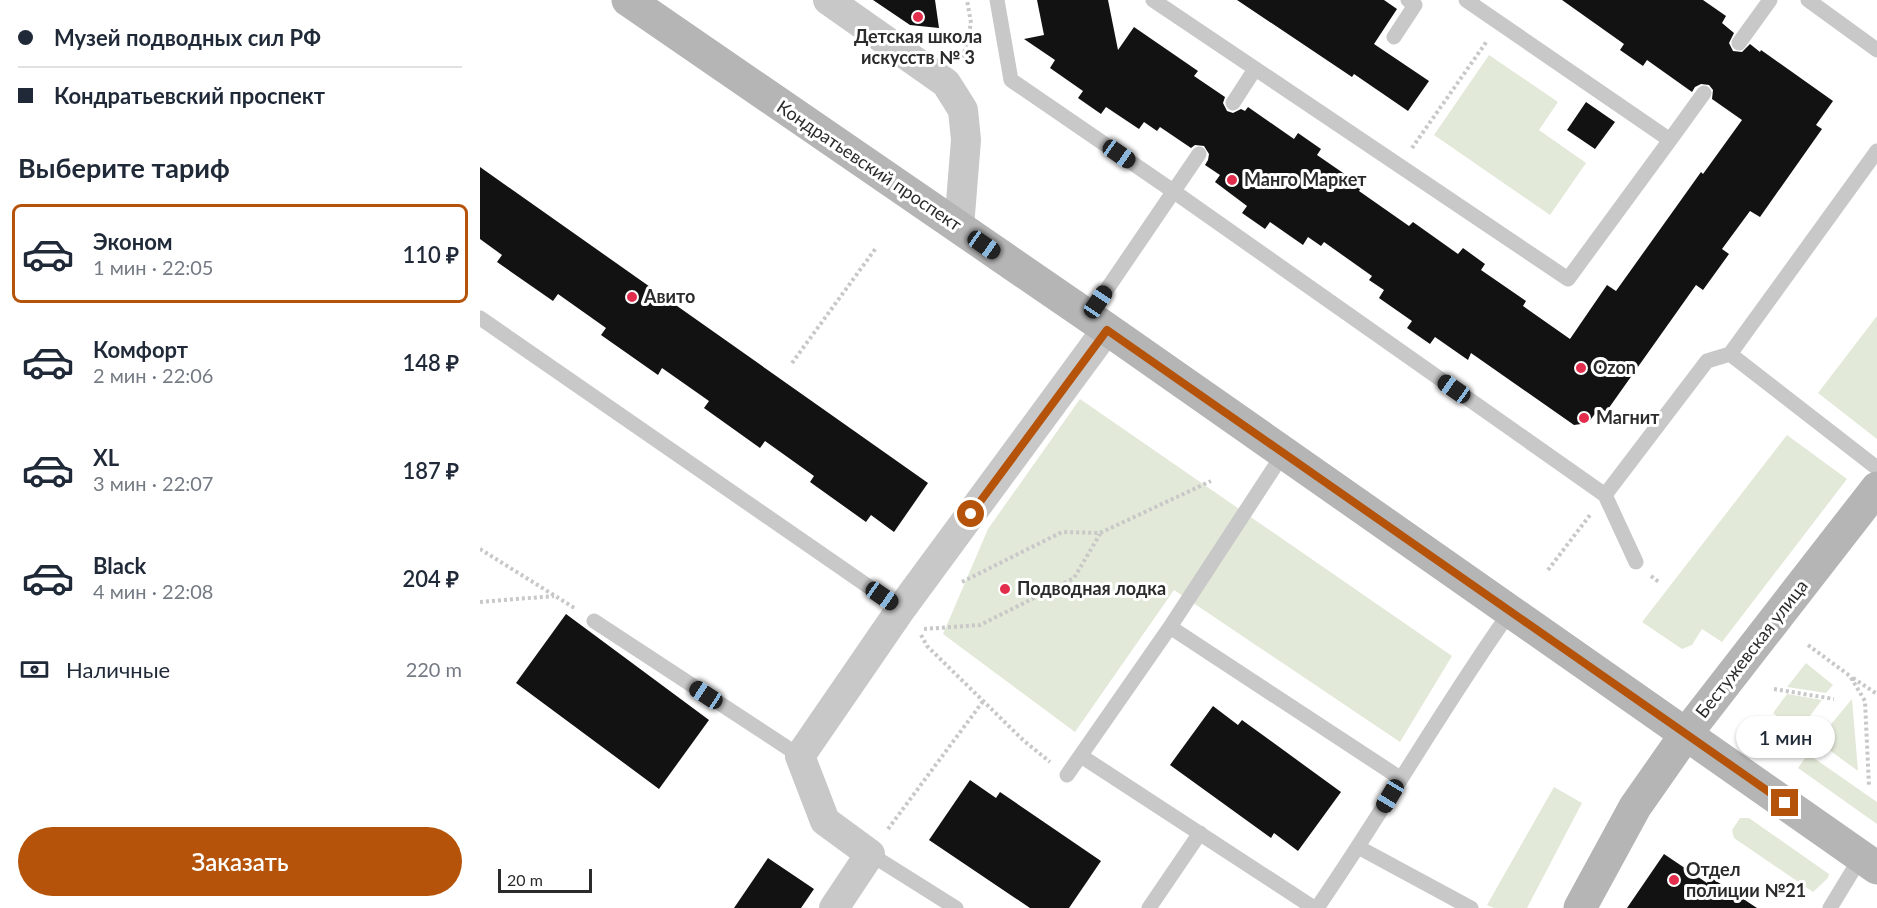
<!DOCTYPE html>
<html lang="ru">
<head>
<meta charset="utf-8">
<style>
  body { margin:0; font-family:Lato,sans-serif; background:#f6f6f7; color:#1f2937; height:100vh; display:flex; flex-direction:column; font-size:22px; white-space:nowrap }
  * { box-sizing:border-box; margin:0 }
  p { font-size:20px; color:#747a83 }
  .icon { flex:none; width:33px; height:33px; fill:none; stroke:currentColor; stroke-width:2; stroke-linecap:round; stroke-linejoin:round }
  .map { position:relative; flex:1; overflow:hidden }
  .sheet { display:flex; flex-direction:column; background:#fff; width:480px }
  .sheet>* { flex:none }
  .top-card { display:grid; align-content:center; height:132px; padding:0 18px; background:#fff }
  .scale { position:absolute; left:18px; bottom:15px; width:94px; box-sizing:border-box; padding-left:6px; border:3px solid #2b2b2b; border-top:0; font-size:16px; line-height:21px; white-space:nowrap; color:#2b2b2b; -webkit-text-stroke:4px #fff; paint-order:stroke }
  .end { position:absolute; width:27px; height:27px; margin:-14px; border:8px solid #b45309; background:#fff; box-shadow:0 0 0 3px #fff }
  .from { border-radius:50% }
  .bubble { position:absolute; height:42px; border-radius:21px; background:#fff; box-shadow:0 2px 4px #0004; font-size:20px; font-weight:600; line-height:42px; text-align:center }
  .car { position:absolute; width:18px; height:36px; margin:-18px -9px; border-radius:8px; box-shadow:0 0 4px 2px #0007; background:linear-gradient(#222 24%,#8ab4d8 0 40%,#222 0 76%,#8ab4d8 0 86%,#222 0) }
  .top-card b { display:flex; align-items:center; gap:21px; height:57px; font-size:22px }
  .top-card b+b { border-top:2px solid #e0e1e3 }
  .top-card i { width:15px; height:15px; background:#1f2937 }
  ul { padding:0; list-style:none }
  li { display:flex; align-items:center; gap:18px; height:99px; margin:0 12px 9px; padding:0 6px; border:3px solid transparent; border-radius:9px }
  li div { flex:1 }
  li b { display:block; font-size:22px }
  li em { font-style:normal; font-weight:600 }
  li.on { border-color:#b45309 }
  li>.icon { width:54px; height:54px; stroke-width:1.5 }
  h2 { padding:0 18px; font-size:27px; line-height:72px }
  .pay { display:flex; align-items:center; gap:15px; height:66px; padding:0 18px; font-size:22px }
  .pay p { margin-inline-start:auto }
  .cta { display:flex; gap:12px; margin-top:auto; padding:12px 18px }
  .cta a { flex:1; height:69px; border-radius:36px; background:#b45309; color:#fff; font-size:24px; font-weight:600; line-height:69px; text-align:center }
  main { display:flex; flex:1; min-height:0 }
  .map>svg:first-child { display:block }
</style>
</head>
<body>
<main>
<section class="sheet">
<div class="top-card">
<b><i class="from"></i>Музей подводных сил РФ</b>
<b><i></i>Кондратьевский проспект</b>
</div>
<h2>Выберите тариф</h2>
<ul>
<li class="on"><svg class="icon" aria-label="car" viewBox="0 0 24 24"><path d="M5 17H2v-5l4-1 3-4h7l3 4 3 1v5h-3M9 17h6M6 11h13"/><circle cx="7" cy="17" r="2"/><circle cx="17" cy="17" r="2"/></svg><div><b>Эконом</b><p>1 мин · 22:05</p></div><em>110 ₽</em></li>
<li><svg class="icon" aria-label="car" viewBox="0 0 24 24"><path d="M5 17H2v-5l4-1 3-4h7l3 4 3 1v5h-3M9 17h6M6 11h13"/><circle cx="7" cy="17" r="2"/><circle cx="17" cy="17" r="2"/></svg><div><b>Комфорт</b><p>2 мин · 22:06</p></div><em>148 ₽</em></li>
<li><svg class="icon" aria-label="car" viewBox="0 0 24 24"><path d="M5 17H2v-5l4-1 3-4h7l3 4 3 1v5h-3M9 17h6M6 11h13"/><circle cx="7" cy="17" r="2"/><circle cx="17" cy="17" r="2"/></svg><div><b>XL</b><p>3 мин · 22:07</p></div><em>187 ₽</em></li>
<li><svg class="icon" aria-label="car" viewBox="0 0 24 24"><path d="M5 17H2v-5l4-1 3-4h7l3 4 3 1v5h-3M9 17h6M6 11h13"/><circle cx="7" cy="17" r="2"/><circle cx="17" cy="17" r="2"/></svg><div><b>Black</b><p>4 мин · 22:08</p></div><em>204 ₽</em></li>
</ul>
<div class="pay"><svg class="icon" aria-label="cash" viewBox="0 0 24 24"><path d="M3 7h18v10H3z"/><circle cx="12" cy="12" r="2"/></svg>Наличные<p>220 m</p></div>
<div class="cta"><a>Заказать</a></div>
</section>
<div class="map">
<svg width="1397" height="908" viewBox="0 0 1397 908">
  <rect width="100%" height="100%" fill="#fff"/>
  <!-- green -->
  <path fill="#e3e9d8" d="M 1009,55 L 1078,102 L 1059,130 L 1106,163 L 1070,215 L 954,135 Z
    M 1397,316 L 1397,439 L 1338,393 Z
    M 600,399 L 972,656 L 920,742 L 694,590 L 595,732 L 463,634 L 508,529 Z
    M 1307,435 L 1367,479 L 1242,642 L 1222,629 L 1212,645 L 1202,649 L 1162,622 Z
    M 1326,663 L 1353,685 L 1346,693 L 1307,687 Z
    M 1307,694 L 1342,700 L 1317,733 L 1293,713 Z
    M 1372,699 L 1378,771 L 1337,741 Z
    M 1328,754 L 1397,802 L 1397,824 L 1318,768 Z
    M 1074,787 L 1102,803 L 1047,908 L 1014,908 L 1007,905 Z
    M 1260,818 L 1269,818 L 1349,874 L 1348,878 L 1333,892 L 1254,838 L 1252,830 Z"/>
  <!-- building -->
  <path fill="#121212" d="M 393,0 L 455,0 L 459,28 L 430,25 Z
    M 557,0 L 628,0 L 638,50 L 654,27 L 718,71 L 714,76 L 745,97 L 743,103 L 747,111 L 753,113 L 761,109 L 765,111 L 768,107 L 814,139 L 818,133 L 841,149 L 837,155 L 882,186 L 879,191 L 929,226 L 933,222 L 978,254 L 983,248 L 1005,264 L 1001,270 L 1046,301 L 1043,306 L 1090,339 L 1127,285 L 1136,291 L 1221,172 L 1223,174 L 1262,120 L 1232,99 L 1233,90 L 1229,85 L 1221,84 L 1215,87 L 1212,92 L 1167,60 L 1163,66 L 1140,50 L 1144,44 L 1082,0 L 1223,0 L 1246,16 L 1242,23 L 1254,33 L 1249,43 L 1253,51 L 1262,52 L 1270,44 L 1280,52 L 1281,50 L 1353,101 L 1336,125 L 1342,129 L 1280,217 L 1270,211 L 1242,249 L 1249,254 L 1223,290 L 1216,285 L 1126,412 L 1120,407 L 1108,423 L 1094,425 L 991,353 L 988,360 L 955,337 L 950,344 L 927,328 L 932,321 L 899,298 L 904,290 L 889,280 L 892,276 L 844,242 L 841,246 L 828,237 L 823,245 L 790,222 L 785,229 L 762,213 L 767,206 L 735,182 L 740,175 L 725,165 L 728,160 L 729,154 L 724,146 L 715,145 L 711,148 L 680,127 L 677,131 L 664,122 L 659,129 L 626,107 L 621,114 L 598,98 L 603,91 L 570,68 L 575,60 L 544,39 L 564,35 Z
    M 757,0 L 904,0 L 917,9 L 894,44 L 949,81 L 928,111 L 874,74 L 872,77 Z
    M 1106,102 L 1135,122 L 1115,149 L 1087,130 Z
    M 0,167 L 448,483 L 414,532 L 391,515 L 386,522 L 330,482 L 334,476 L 285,441 L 280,448 L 224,408 L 229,401 L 182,368 L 178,375 L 121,335 L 126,328 L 78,294 L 73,301 L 17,262 L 22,255 L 0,239 Z
    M 86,614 L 229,720 L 179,789 L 36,683 Z
    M 733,706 L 758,725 L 762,720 L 861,792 L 818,851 L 794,833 L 791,838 L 690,765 Z
    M 490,780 L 516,798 L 520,792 L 621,861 L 589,908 L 550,908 L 449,840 Z
    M 1184,854 L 1227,883 L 1230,877 L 1277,908 L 1147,908 Z
    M 288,858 L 334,889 L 321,908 L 254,908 Z"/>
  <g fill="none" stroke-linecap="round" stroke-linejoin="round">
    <!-- path -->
    <path stroke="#c8c8c8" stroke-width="4" stroke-dasharray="3 3" stroke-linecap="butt" d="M 483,58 L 491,23 L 487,0
      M 932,148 L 1007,41
      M 312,363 L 396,248
      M 0,549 L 96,609
      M 1068,570 L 1110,515
      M 1171,576 L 1180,583
      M 482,582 L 582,532 L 620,533 L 731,481
      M 0,602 L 74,596
      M 444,629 L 500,625 L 594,578 L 620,534
      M 441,635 L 447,646 L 543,740 L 570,762
      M 1328,645 L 1370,676 L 1385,701 L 1389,786
      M 1373,678 L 1397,694
      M 1294,689 L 1354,699
      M 408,829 L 504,700"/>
    <!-- lane -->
    <path stroke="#c8c8c8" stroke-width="15" d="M 517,0 L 531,80 L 693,191 L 1125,495 L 1227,361 L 1250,354
      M 673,0 L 1088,279 L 1190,140 L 986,0
      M 1328,0 L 1397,50
      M 914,37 L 935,5 L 928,0
      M 1259,43 L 1290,0
      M 753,103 L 775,69
      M 1190,140 L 1224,93
      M 1397,151 L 1250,354 L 1397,468
      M 608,317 L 719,154
      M 0,318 L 421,609
      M 1125,495 L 1156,562
      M 114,621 L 320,756
      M 690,627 L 920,778
      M 601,756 L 834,908
      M 587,775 L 690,627 L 803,454
      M 878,847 L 991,908
      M 390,854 L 476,908
      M 669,908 L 720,833
      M 837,908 C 904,811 962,708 1030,612
      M 1350,908 L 1381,857"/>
    <!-- street -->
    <path stroke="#c8c8c8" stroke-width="30" d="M 348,0 L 466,83 L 483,110 L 486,140 L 479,227
      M 354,908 L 390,854 L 345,821 L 320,756 L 421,609 L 627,329"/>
    <!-- secondary -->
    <path stroke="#b5b5b5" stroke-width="33" d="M 148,0 L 627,329 L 1397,868
      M 1100,908 L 1155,807 L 1206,734 L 1397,488"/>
  </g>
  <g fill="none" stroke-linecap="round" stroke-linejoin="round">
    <!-- route -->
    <path stroke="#b45309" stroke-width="8" d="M 491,514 L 627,330 L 1305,803"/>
  </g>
  <!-- markers -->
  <g fill="#e22d4d" stroke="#fff" stroke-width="2">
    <circle cx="438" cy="17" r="6"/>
    <circle cx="752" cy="180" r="6"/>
    <circle cx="152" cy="297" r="6"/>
    <circle cx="1101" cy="368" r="6"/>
    <circle cx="1104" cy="418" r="6"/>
    <circle cx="525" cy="589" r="6"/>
    <circle cx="1194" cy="880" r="6"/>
  </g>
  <g text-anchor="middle" stroke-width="6" stroke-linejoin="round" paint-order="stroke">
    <!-- poi labels -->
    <g font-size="18" font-weight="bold" fill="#2b2b2b" stroke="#fff" text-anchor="start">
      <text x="438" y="43" text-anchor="middle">Детская школа<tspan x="438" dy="21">искусств № 3</tspan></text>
      <text x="764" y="186">Манго Маркет</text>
      <text x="164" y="303">Авито</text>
      <text x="1113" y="374">Ozon</text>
      <text x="1116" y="424">Магнит</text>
      <text x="537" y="595">Подводная лодка</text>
      <text x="1206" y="876">Отдел<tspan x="1206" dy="21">полиции №21</tspan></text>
    </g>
    <!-- street labels -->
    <g font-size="18" fill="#2b2b2b" stroke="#fff">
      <text transform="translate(389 166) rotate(34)" y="6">Кондратьевский проспект</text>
      <text transform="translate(1272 649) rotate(-52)" y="6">Бестужевская улица</text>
    </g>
  </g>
</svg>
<div class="scale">20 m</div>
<i class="end from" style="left:491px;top:514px"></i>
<i class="end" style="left:1305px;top:803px"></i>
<div class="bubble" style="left:1256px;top:716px;width:99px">1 мин</div>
<i class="car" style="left:639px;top:154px;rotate:125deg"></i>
<i class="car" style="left:504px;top:245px;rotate:125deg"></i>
<i class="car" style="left:618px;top:302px;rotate:34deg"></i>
<i class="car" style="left:974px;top:389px;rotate:305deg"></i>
<i class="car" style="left:402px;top:596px;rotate:125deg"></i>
<i class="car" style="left:226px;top:695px;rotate:303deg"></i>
<i class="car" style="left:910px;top:796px;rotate:211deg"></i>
</div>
</main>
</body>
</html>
